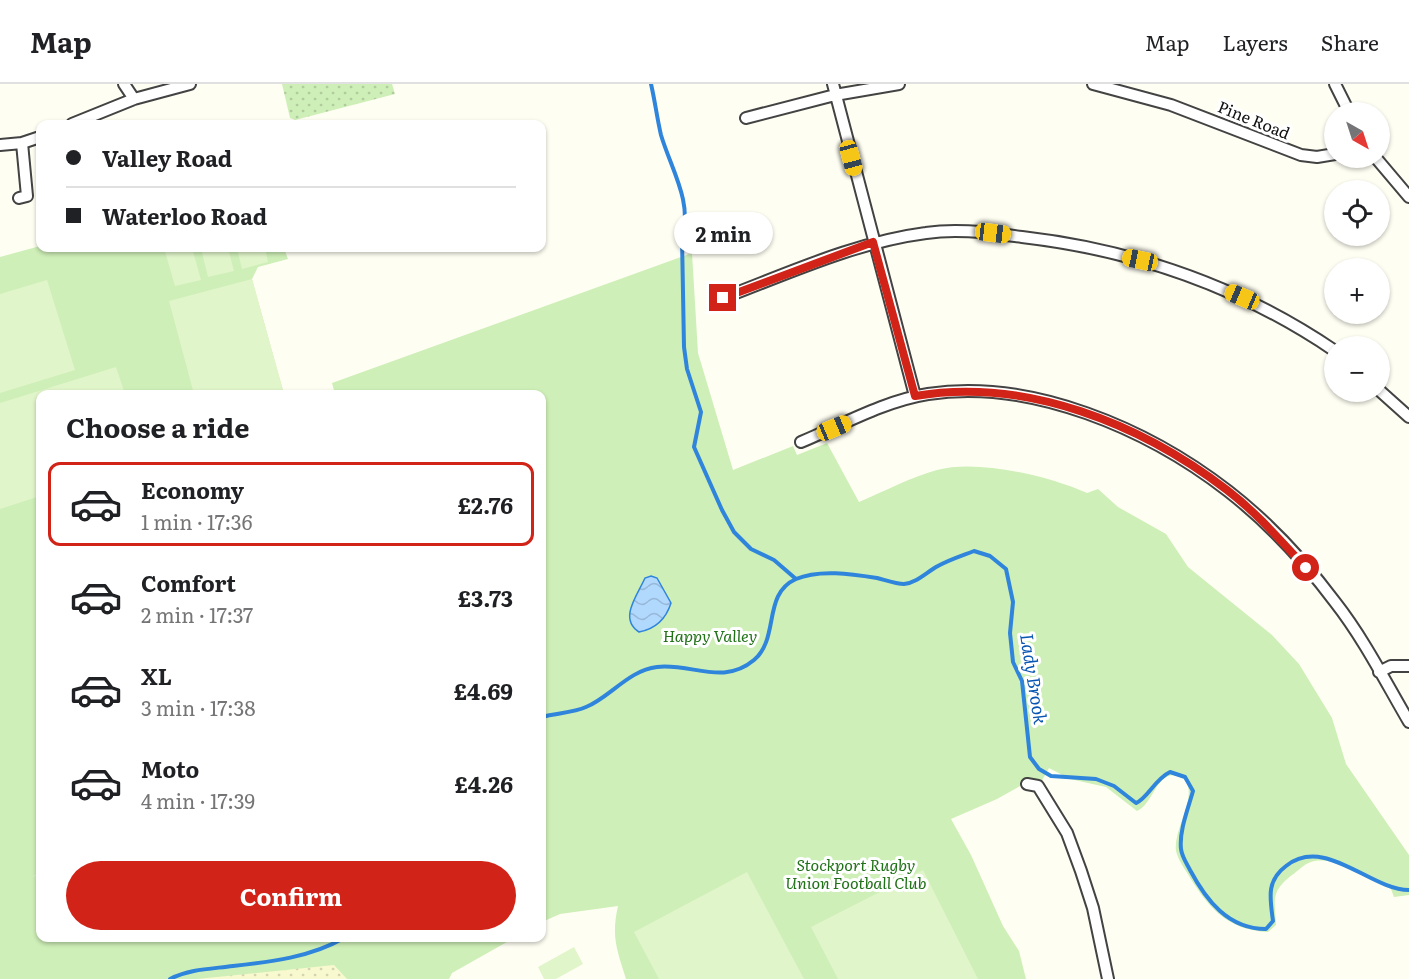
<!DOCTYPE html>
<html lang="en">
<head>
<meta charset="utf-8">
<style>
  body { margin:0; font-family:Literata,serif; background:#f2f2f2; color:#202124; height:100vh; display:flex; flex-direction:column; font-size:22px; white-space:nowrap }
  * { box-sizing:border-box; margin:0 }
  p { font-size:20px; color:#757577 }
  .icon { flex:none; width:33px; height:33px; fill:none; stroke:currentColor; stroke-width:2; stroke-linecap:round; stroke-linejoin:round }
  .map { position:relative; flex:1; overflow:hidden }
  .side { position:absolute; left:36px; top:306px; width:510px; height:552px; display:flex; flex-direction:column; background:#fff; border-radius:12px; box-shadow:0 2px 4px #0004 }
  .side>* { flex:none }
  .guide { position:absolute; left:36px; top:36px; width:510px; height:132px; border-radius:12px; box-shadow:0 2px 4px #0004; display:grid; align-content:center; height:132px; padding:0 30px; background:#fff }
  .needle { width:39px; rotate:141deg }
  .controls { position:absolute; left:1324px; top:18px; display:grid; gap:12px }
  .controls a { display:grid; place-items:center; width:66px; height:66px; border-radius:50%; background:#fff; box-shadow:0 2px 4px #0004; font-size:30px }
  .end { position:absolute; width:27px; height:27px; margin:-14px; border:8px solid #d12317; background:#fff; box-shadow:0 0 0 3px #fff }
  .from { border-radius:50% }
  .bubble { position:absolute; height:42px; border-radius:21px; background:#fff; box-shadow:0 2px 4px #0004; font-size:20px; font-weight:700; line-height:42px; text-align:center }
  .car { position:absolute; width:18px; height:36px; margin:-18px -9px; border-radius:8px; box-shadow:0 0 4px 2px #0007; background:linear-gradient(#f5c518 24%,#345 0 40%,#f5c518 0 76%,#345 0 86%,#f5c518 0) }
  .guide b { display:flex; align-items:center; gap:21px; height:57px; font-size:22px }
  .guide b+b { border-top:2px solid #e0e0e0 }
  .guide i { width:15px; height:15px; background:#202124 }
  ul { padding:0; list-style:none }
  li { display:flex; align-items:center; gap:18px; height:84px; margin:0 12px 9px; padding:0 18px; border:3px solid transparent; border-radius:12px }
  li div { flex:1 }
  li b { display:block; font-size:22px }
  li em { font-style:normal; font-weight:700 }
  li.on { border-color:#d12317 }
  li>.icon { width:54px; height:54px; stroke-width:1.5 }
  h2 { padding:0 30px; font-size:27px; line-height:72px }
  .cta { display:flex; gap:12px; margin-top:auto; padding:12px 30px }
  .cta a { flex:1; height:69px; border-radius:36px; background:#d12317; color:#fff; font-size:24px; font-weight:700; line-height:69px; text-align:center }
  header { display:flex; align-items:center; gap:36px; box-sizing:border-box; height:84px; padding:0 30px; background:#fff; border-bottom:2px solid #e0e0e0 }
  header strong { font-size:28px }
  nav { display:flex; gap:33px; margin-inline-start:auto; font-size:21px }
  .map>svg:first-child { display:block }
</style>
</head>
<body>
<header>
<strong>Map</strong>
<nav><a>Map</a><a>Layers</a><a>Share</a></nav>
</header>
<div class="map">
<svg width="1409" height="895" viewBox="0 0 1409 895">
  <defs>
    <pattern id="farmland-dots" width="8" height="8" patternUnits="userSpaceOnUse" patternTransform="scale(1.5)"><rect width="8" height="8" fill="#f8f9cf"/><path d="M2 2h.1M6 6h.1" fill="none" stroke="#d4d4b1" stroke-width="1.8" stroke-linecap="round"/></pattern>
    <pattern id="grass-dots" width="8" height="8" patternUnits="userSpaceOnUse" patternTransform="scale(1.5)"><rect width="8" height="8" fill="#ceefb7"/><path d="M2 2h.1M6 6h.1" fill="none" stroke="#b0cc9c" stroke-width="1.8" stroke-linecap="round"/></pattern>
    <pattern id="water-waves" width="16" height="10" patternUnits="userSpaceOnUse" patternTransform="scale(1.5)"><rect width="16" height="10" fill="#b1d8fd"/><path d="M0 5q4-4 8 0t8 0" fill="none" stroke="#97b8d8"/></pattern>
  </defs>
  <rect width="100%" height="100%" fill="#fffef3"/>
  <!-- farmland -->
  <path fill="url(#farmland-dots)" d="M 339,879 L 352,895 L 186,895 Z"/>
  <!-- grass -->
  <path fill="url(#grass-dots)" d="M 282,0 L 392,0 L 395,10 L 295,36 L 290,34 Z"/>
  <!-- park -->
  <path fill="#ceefb7" d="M 40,162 L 284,164 L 288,175 L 258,183 L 252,195 L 284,310 L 40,310 L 40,789 L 32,793 L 40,790 L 40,854 L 514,854 L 452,889 L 449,895 L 347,895 L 334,881 L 197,895 L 0,895 L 0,173 Z
    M 692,169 L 698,269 L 733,386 L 793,362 L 797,371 L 827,359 L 859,418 C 885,407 911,393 937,386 C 978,375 1049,392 1087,409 L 1098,405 L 1118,423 L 1166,450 L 1188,483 L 1272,551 L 1299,580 L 1332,634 L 1346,680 L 1409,771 L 1409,811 L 1394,813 L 1391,805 C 1370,795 1335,770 1311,778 C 1304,780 1298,787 1292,791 C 1270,808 1275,816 1276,841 L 1268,848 C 1227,846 1209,824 1189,792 C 1185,785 1178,776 1176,767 C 1173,744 1198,716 1185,695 C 1157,679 1155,720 1137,727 L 1106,703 L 1070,695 L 1049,684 L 1040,700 L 1029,697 L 997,715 L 951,735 L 971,771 L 1003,842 L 1019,867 L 1026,895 L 626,895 C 617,866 611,853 618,822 L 560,830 L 542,838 L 542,310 L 335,310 L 332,299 Z"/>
  <!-- pitch -->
  <path fill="#e1f5ca" d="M 164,164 L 192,164 L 201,196 L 175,202 Z
    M 201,164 L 228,164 L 234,187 L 208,193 Z
    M 237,164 L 265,164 L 268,178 L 242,185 Z
    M 252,195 L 284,310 L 194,310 L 169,217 Z
    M 47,196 L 75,286 L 0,309 L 0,210 Z
    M 116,283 L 125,310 L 40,310 L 40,412 L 0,425 L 0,319 Z
    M 923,786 L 978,895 L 838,895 L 811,843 Z
    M 747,788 L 804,895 L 659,895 L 634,848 Z
    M 574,863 L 583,880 L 556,895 L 544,895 L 538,883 Z"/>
  <!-- water -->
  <path fill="url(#water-waves)" stroke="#2f84dc" stroke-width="1.5" d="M 651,492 L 657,494 L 671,519 C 666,535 655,545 639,548 C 618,535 638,510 645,494 Z"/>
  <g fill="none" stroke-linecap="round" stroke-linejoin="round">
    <!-- stream -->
    <path stroke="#2f84dc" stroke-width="4" d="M 651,0 C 655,17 657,34 661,51 C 671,85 693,118 682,154 L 684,263 L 687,285 L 701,328 L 694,363 L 722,426 L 734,448 L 751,465 L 774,476 L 796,495
      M 542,633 C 556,629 573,629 586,623 C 609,614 629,586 657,583 C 692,579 723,602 754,576 C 780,554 762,510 796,495 C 819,485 852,490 877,494 C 885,496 896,500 904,500 C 916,499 926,489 936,483 C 948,476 961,472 974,467 L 990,472 L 1006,485 L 1013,518 L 1010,549 L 1013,578 L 1022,597 L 1030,673 L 1039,685 L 1051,692 L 1096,695 L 1114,702 L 1136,719 C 1147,715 1155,695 1170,688 L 1185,693 L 1193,707 C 1188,725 1179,747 1181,765 C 1182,773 1187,780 1190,786 C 1206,816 1228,845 1266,845 L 1273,837 C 1270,814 1266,797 1286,782 C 1325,751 1370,806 1409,806
      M 170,895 C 190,885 210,885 233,882 C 271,878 311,873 344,854"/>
    <defs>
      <path id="minor" d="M 124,0 L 134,15
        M 833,0 L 915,312
        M 1093,0 L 1171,21 L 1301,71 L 1317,73 L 1335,70
        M 1335,0 L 1349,28
        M 746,34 L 835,11 L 899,0
        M 72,40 L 134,15 L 190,0
        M 0,61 L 22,59 L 40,53
        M 1376,74 L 1409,113
        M 19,114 L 27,112 L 22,59
        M 723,214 C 789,189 856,158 926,149 C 959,144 989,149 1022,153 C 1134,166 1241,203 1335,267
        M 1380,307 L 1409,333
        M 801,358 C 842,341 884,317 928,310 C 1031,294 1148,345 1228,407 C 1268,438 1305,478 1335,518 C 1364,555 1385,597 1409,638
        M 1379,588 L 1391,582 L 1409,582
        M 1027,700 L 1038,702 L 1067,749 L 1081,787 L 1093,824 L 1108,895"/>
    </defs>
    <!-- minor casing -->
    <use href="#minor" stroke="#434343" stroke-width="14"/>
    <!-- minor -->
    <use href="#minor" stroke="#fff" stroke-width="10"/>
  </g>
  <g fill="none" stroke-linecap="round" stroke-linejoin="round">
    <!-- route -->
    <path stroke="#d12317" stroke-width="8" d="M 723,214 L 873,158 L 915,312 C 1026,293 1141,340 1227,406 C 1257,429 1281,457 1306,484"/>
  </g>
  <g text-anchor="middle" stroke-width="6" stroke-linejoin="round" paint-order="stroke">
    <!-- street labels -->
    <g font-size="16" fill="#101010" stroke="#fff">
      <text transform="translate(1254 36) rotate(22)" y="6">Pine Road</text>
    </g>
    <!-- park labels -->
    <g font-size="16" font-style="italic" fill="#207117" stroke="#fff">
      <text x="710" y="558">Happy Valley</text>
      <text x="856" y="787">Stockport Rugby<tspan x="856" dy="18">Union Football Club</tspan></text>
    </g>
    <!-- water labels -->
    <g font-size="18" font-style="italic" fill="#0955b2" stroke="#fff">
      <text transform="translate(1033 595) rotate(81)" y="6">Lady Brook</text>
    </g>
  </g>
</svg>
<div class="controls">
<a><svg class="needle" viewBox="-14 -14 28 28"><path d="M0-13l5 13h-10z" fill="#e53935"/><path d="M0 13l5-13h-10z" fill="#757577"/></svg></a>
<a><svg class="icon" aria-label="locate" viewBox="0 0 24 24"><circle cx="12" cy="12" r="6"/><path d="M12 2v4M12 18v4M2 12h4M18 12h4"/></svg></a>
<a>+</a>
<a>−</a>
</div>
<i class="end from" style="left:1306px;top:484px"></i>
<i class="end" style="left:723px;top:214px"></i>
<div class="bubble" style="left:674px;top:128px;width:99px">2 min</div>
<i class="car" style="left:851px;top:74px;rotate:165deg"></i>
<i class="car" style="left:993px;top:149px;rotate:97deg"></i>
<i class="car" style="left:1140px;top:176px;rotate:282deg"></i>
<i class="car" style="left:1242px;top:213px;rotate:293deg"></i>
<i class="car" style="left:834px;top:344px;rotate:67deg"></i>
<div class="guide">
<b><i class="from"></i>Valley Road</b>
<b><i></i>Waterloo Road</b>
</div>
<section class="side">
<h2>Choose a ride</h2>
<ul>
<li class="on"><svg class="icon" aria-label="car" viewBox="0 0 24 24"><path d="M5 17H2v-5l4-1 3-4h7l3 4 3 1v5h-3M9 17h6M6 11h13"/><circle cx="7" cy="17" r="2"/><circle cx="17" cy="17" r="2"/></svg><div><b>Economy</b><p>1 min · 17:36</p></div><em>£2.76</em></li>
<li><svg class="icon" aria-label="car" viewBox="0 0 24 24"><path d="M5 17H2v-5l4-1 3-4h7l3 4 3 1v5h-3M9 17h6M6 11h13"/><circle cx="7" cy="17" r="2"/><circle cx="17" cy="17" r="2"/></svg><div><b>Comfort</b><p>2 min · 17:37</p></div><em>£3.73</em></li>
<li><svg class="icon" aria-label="car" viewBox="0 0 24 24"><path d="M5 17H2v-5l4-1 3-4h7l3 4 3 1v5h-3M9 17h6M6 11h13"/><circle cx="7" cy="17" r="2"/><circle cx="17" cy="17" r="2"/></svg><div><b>XL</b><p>3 min · 17:38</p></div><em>£4.69</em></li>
<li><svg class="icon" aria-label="car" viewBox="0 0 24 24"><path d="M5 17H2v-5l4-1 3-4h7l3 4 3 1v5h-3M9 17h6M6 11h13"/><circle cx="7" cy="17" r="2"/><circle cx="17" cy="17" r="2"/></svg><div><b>Moto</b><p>4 min · 17:39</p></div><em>£4.26</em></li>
</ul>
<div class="cta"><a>Confirm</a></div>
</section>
</div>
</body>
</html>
